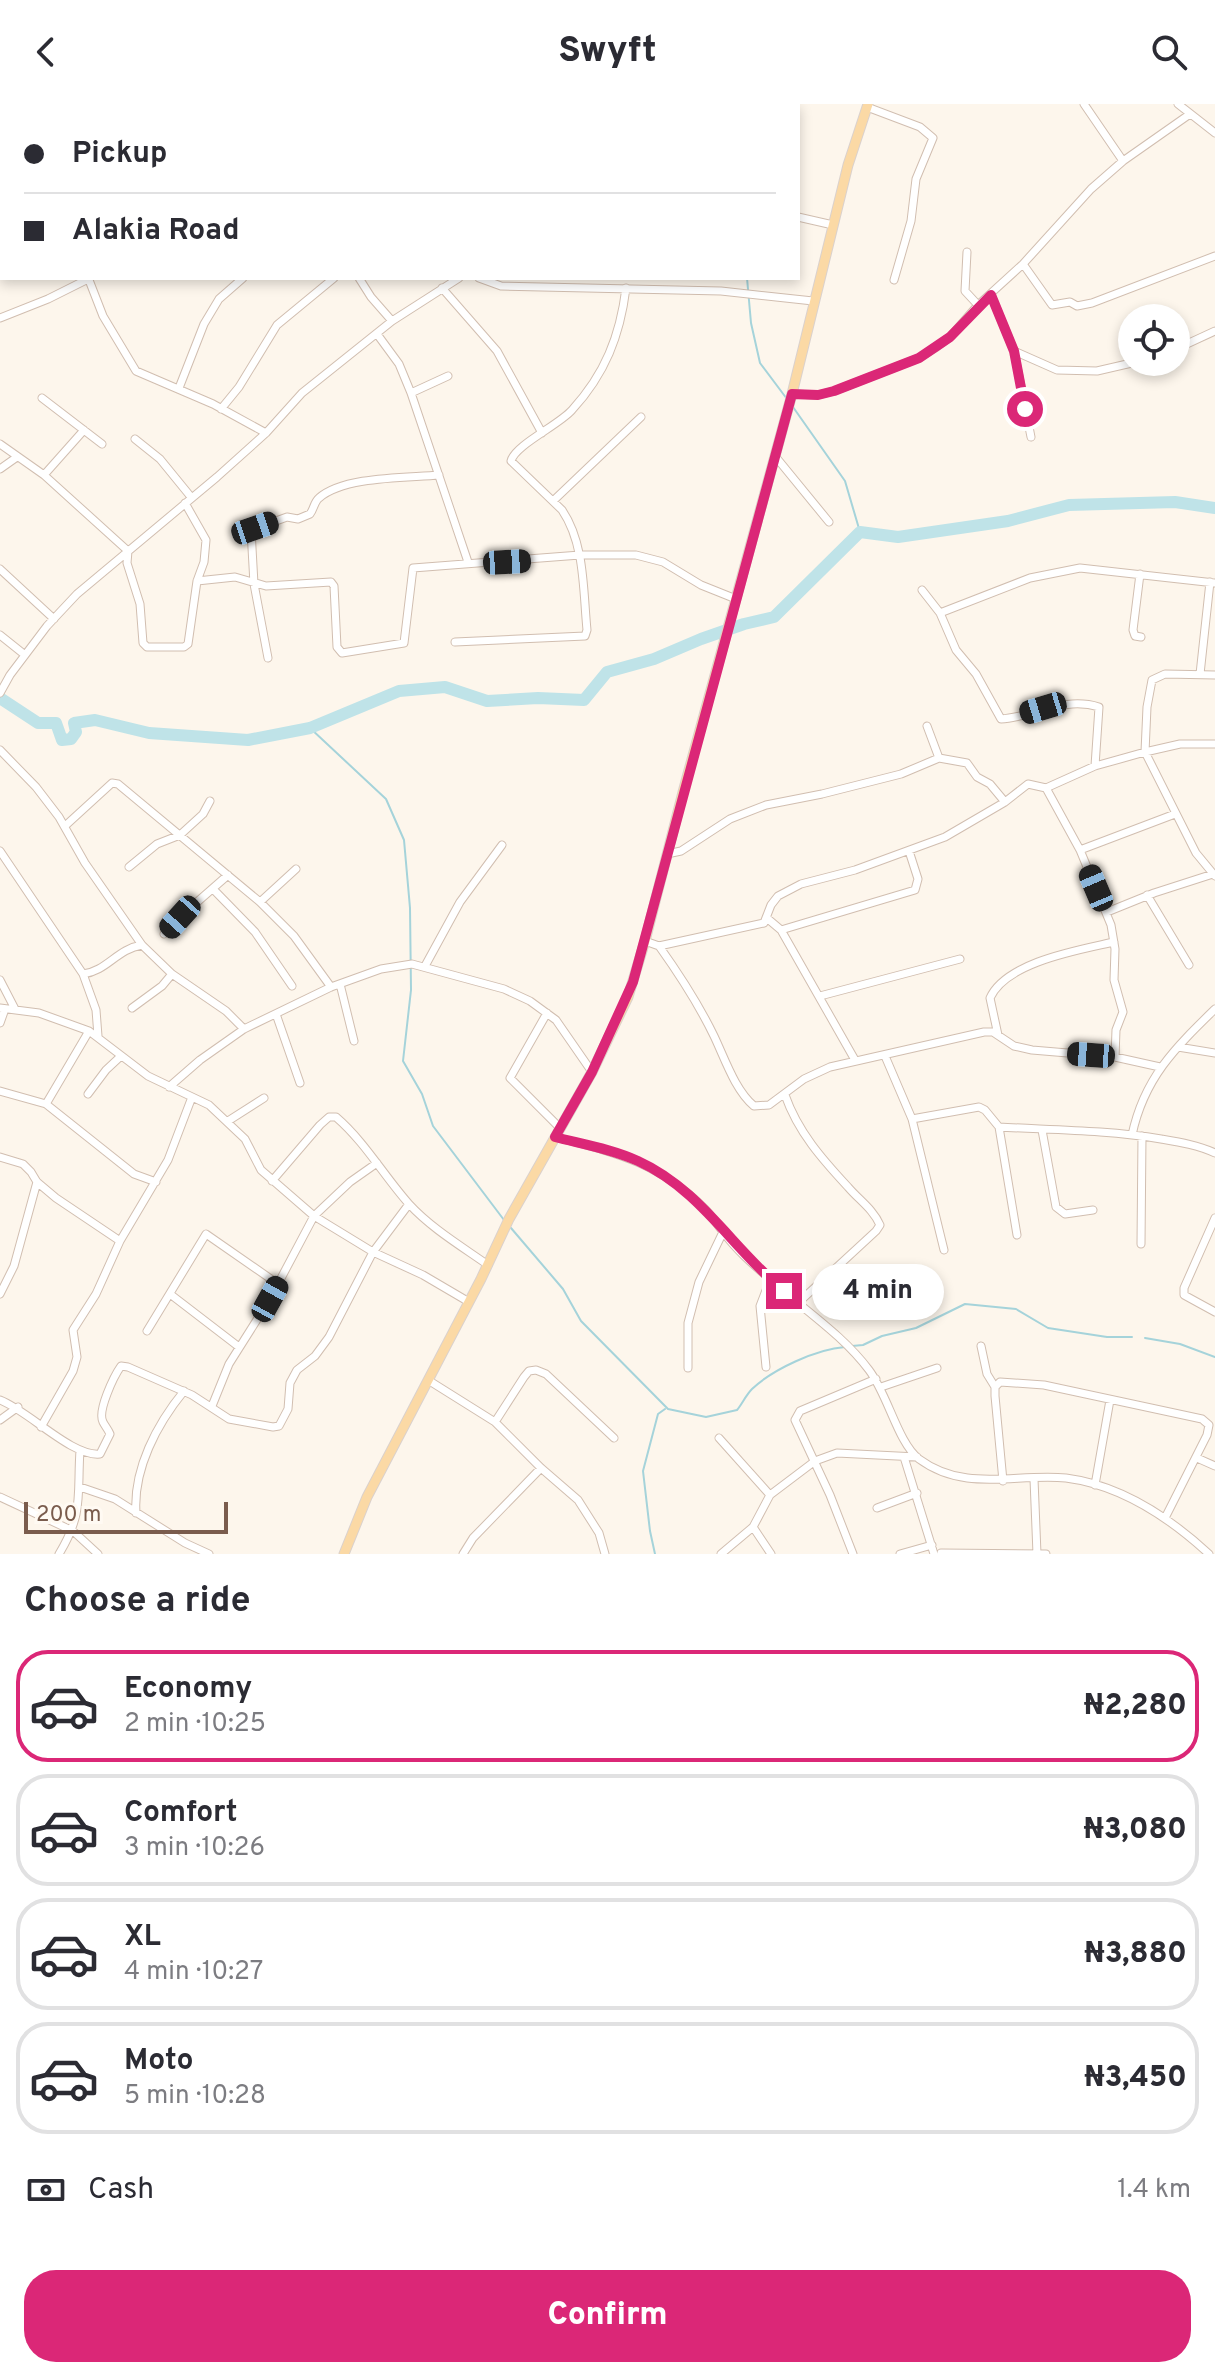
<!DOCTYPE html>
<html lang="en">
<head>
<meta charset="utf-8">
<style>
  body { margin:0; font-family:Overpass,sans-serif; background:#f7f7f7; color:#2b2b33; height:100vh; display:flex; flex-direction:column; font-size:30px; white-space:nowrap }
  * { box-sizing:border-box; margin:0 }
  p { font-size:26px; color:#7c7c81 }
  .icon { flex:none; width:44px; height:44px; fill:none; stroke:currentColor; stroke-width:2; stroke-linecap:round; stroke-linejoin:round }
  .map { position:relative; height:1450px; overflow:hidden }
  .sheet { display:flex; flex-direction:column; background:#fff; flex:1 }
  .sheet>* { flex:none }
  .guide { position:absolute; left:0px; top:0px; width:800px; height:176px; box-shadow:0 4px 12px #0003; display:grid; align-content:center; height:176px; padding:0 24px; background:#fff }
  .buttons { position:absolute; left:1118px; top:200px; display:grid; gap:16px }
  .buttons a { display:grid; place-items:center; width:72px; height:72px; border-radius:50%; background:#fff; box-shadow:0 4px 12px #0003; font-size:40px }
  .scale { position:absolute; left:24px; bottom:20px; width:204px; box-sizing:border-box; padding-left:8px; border:4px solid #7a5c4d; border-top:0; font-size:22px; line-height:28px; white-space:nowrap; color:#7a5c4d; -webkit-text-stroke:6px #fffaf3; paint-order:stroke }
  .end { position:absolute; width:36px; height:36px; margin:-18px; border:10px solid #db2777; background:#fff; box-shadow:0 0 0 4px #fff }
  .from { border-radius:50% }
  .bubble { position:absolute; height:56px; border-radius:28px; background:#fff; box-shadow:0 4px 12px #0003; font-size:26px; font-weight:800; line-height:56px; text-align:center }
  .car { position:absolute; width:24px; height:48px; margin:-24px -12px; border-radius:10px; box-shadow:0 0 6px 2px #0007; background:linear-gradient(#222 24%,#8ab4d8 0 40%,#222 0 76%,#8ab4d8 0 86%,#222 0) }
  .guide b { display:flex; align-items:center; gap:28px; height:76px; font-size:30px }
  .guide b+b { border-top:2px solid #e1e1e2 }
  .guide i { width:20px; height:20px; background:#2b2b33 }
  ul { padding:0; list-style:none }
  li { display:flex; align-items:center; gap:24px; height:112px; margin:0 16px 12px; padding:0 8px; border:4px solid #e1e1e2; border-radius:32px }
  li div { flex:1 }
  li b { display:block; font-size:30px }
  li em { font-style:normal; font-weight:800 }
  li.current { border-color:#db2777 }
  li>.icon { width:72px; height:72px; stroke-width:1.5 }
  h2 { padding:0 24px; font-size:36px; line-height:96px }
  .pay { display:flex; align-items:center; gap:20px; height:88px; padding:0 24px; font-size:30px }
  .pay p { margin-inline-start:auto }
  .action { display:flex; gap:16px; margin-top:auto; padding:16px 24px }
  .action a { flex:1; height:92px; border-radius:32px; background:#db2777; color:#fff; font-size:32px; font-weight:800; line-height:92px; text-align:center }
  header { display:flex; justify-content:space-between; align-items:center; height:104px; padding:0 24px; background:#fff; font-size:36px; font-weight:800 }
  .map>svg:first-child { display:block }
</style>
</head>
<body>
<header><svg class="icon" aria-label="back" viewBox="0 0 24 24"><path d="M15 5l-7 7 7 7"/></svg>Swyft<svg class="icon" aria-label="search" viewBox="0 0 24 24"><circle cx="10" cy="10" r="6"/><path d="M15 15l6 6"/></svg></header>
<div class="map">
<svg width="1215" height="1450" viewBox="0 0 1215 1450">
  <rect width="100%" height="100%" fill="#fdf6ec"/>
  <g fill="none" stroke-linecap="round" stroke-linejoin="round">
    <!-- stream -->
    <path stroke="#a5d3da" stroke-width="2" d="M 734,0 L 734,2
      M 747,174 L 751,219 L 760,259 L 787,295
      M 793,303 L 845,377 L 860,428
      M 310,624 L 386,695 L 404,736 L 410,804 L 411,886 L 403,957 L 422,990 L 433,1022 L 504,1116
      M 511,1124 L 563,1185 L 581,1217 L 668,1305 L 706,1313 L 737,1306 C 742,1300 746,1291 752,1285 C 773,1265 817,1245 845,1243
      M 1145,1234 L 1180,1240 L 1215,1253
      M 852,1242 L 863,1241 L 882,1232 L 916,1224 L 965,1200 L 1016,1205 L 1048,1224 L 1107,1233 L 1132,1233
      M 655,1450 L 650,1427 L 643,1367 L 658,1310 L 665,1305"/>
    <!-- river -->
    <path stroke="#bfe3e8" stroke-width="12" d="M 0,594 L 38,619 L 56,619 L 62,636 L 71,635 L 76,628 L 74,619 L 95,616 L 149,629 L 248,636 L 310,624 L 399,587 L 445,583 L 487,597 L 538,594 L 584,596 L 607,568 L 654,555 L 701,535 L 744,520 L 774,513 L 860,428 L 898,433 L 1008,417 L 1069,401 L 1175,398 L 1215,404"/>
    <defs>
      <path id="minor" d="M 443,0 L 443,2
        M 1084,0 L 1123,57
        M 1178,0 L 1215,29
        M 21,2 L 21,0
        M 151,2 L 154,0
        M 277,2 L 278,0
        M 500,2 L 502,0
        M 556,2 L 557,0
        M 867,3 L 920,23 L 933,34 L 916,75 L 911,117 L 894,176
        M 0,94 L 2,93
        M 798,113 L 833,121
        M 0,139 L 2,138
        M 967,148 L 965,187 L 978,201
        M 1023,160 L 1052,201 L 1070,198 L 1077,202 L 1092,199 L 1215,152
        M 359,174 L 371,193 L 392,217
        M 479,174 L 501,182 L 721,187 L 813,197
        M 89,176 L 103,212 L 136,267 L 213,300 L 266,329
        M 442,184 L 497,247 L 542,329
        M 991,191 L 1014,247 L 1031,333
        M 0,214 L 48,195 L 90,174
        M 377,230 L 399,260 L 411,289 L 468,458
        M 1176,245 L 1215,227
        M 1014,247 L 1057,266 L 1097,267 L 1136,258
        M 179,284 L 204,220 L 219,195 L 243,174
        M 411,289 L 448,272
        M 792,290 L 818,291 L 834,287 L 919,254 L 935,244 L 950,233 L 978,201 L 1023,160 L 1091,85 L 1123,57 L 1190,10
        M 42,294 L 102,340
        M 221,305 L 239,283 L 277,221 L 334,174
        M 135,335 L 160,355 L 191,393
        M 0,340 L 44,371 L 128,447 L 127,459 L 140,500 L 143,539 L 147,543 L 184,543 L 188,540 L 197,477 L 204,458 L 206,436 L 185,399
        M 775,352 L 829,418
        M 0,365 L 17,353
        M 44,371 L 84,326
        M 553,397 L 641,313
        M 0,465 L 54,515
        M 1140,470 L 1133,526 L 1135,532 L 1141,533
        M 197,477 L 235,473 L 266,482 L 331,478 L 334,482 L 337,543 L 342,549 L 404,539 L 413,464 L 580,451 L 636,451 L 663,458 L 701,481 L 736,495
        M 922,486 L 940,509 L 956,546 L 976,570 L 1001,615 C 1035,613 1063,592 1099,603 L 1095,662
        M 940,509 L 1030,474 L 1080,464 L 1215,479
        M 0,531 L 25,551
        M 455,538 L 585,532 L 587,526 C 583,486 585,440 562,406 L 511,357 C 515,341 559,321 572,306 C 605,270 620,232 626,184
        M 268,554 L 254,480 L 251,426 L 287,413 L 298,415 L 310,410 C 314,405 314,398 319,394 C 344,372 407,374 439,371
        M 1200,570 L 1210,478
        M 1215,571 L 1165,570 L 1152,576 L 1147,603 L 1145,648 L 1196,749 L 1215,772
        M 0,589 L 10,571 L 47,522 L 77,490 L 217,373 L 266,329 L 302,289 L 392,217 L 459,174
        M 927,622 L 939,654
        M 0,646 L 36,683 L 59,713 L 85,759 L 142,841 L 172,870 L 226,907 L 244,925
        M 1046,684 L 1080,746 L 1111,821 L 1115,845 L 1114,876 L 1123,908 L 1116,926 L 1115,953
        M 65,722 L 112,679 L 118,680 L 260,798 L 294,832 L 331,883
        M 1080,746 L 1175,710
        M 0,747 L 83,870 L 96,906 L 98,932
        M 667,750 L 681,747 L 730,715 L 766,701 L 822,690 L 901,670 L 939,654 L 967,659 L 977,673 L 990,680 L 1005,698
        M 129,763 L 157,740 L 180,731 L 203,710 L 210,697
        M 213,785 L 255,828 L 292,882
        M 1147,791 L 1189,861
        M 260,798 L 296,765
        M 1107,808 L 1154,789 L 1213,770
        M 768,815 L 781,826 L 855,956
        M 781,826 L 915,786 L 918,775 L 909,747
        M 164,830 L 180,813 L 228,771
        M 645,837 L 659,842 L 764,819 L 771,801 L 778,792 L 801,780 L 855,766 L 945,733 L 1005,698 L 1028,680 L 1046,684 L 1095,662 L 1145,648 L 1180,640 L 1215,640
        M 659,842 C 679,870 699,901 714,932 C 725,955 735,986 754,1002 L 769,1001 L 804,975 L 830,963 L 984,928 L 993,928 L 1014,942 L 1032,946 L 1115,953 L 1160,963
        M 425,862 L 460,798 L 502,741
        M 83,870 C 107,867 117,845 142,841
        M 0,876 L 15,905
        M 340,880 L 354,937
        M 820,892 L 960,855
        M 0,904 L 39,909 L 89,927 L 148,972 L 209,1001 L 245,1035 L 261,1066 L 314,1112 L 373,1148 L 423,1171 L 469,1198
        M 132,904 L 162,882 L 172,870
        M 547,909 L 510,974 L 560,1024
        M 276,910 L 300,979
        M 0,919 L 5,905
        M 998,931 L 990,894 C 1006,858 1079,846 1114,838
        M 1178,943 L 1215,949
        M 885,952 L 912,1015 L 944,1146
        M 169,983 L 200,956 L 244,925 L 331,883 L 381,865 L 412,860 L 504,885 L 530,897 L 556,916 L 592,968
        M 0,987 L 46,1000 L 134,1070 L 156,1078
        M 88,990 L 106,966 L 121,952
        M 785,991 C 798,1028 822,1055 848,1083 C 859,1096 873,1105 880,1121 L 876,1127 L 798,1199
        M 46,1000 L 89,927
        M 912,1015 L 979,1003 L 985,1006 L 999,1023 C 1053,1026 1107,1026 1161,1035 C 1179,1038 1198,1041 1215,1049
        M 228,1017 L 264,994
        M 999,1023 L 1017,1131
        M 1042,1026 L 1056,1103 L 1065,1110 L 1093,1106
        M 1132,1031 C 1144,974 1175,944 1215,905
        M 555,1033 C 617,1049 658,1058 705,1105 C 713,1113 717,1121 724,1129 C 736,1146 755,1162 771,1176 C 804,1206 842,1230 869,1266 C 888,1291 898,1339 919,1355 C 965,1389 1015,1369 1066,1374 C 1120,1381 1170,1414 1209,1450
        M 0,1053 L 23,1060 L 31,1068 L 37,1078 L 56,1094 L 120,1137
        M 272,1077 L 320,1021 L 329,1013 L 336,1013 C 365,1038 384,1072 409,1100 C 431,1124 461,1142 488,1161
        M 1215,1114 L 1184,1184 L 1184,1191 L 1215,1208
        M 1141,1140 L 1142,1032
        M 0,1190 L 14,1162 L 37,1078
        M 170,1190 L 239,1243
        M 147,1227 L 206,1130 L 278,1180
        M 981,1242 L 987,1270 L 995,1283
        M 766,1263 L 760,1202 L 770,1176
        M 688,1264 L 688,1219 L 699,1178 L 723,1128
        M 428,1276 L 495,1318 L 541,1364 L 578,1396 L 599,1429 L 605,1450
        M 881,1283 L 937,1264
        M 0,1296 C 29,1307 72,1353 100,1350 L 110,1330 C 108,1325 105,1322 103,1318 C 97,1307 114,1272 121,1262 L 128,1263 L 192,1291 L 229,1315 L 273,1323 L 279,1322 L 288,1305 L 290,1279 L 297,1266 L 315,1252 L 329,1233 L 373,1148 L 409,1100
        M 212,1302 L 229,1260 L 270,1195 L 314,1112 L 350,1078 L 377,1059
        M 0,1316 L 18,1303
        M 495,1318 L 524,1273 L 529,1267 L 536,1266 L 546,1270 L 614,1334
        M 41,1323 L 73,1267 L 77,1253 L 73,1226 L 96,1190 L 120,1137 L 168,1056 L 192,993
        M 719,1334 L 770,1391
        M 904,1353 L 934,1450
        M 1197,1354 L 1215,1362
        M 1034,1375 L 1037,1450
        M 1003,1377 L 995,1292 L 995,1283 L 1000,1278 L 1044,1281 L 1202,1315 L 1209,1321 L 1207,1331 L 1165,1414
        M 1095,1381 L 1110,1296
        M 80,1383 L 115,1395 L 185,1439 L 209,1450
        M 0,1393 L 73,1427 L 98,1450
        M 877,1404 L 917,1389
        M 136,1409 C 133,1365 157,1320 184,1287
        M 753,1423 L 771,1450
        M 941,1449 L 1046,1450
        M 59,1450 C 84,1409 77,1391 80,1346
        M 463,1450 L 473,1434 L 541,1364
        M 721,1450 L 753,1423 L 770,1391 L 815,1357 L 837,1349 L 917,1353
        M 853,1450 L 830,1391 L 795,1316 L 800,1307 L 876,1275
        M 900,1450 L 932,1441"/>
      <path id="major" d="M 344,1450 L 367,1393 L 481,1175 L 509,1115 L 592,968 L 628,893 L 645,837 L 683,688 L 792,290 L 848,61 L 868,0"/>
    </defs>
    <!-- minor casing -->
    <use href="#minor" stroke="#d1beb0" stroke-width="9"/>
    <!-- major casing -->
    <use href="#major" stroke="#dad1cd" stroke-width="11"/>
    <!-- minor -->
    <use href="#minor" stroke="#fff" stroke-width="7"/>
    <!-- major -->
    <use href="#major" stroke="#fbd9a5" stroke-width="9"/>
  </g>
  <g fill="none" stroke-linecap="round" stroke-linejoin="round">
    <!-- route -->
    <path stroke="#db2777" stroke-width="10" d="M 784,1187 C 733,1145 700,1085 638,1057 C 612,1045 582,1040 555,1033 L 592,968 L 633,878 L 792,290 L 818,291 L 834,287 L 919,254 L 950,233 L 991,191 L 1014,247 L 1025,305"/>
  </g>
</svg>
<div class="buttons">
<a><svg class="icon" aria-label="locate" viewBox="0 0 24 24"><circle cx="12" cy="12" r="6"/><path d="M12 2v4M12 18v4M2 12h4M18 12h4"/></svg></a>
</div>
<div class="scale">200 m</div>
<i class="end from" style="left:1025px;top:305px"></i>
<i class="end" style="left:784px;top:1187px"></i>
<div class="bubble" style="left:812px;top:1160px;width:132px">4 min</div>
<i class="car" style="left:255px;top:424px;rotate:71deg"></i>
<i class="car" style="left:507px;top:458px;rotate:87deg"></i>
<i class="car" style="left:1043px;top:604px;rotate:253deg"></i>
<i class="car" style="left:1096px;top:784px;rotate:337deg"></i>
<i class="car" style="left:180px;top:813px;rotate:222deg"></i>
<i class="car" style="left:1091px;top:951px;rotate:274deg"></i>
<i class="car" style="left:270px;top:1195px;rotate:29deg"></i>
<div class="guide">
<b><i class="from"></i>Pickup</b>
<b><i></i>Alakia Road</b>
</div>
</div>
<section class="sheet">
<h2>Choose a ride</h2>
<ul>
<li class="current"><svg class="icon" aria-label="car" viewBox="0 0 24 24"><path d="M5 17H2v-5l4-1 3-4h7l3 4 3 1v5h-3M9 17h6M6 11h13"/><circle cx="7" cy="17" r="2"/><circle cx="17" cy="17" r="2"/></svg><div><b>Economy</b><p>2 min · 10:25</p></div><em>₦2,280</em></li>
<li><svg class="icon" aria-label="car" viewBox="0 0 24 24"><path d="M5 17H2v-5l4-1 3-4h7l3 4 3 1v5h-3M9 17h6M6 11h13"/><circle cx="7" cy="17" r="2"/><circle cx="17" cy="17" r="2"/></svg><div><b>Comfort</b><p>3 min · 10:26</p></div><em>₦3,080</em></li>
<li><svg class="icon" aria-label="car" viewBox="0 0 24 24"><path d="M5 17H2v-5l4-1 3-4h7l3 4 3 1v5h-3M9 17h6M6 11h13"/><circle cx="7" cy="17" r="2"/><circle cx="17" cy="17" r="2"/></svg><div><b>XL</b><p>4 min · 10:27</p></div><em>₦3,880</em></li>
<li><svg class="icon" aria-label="car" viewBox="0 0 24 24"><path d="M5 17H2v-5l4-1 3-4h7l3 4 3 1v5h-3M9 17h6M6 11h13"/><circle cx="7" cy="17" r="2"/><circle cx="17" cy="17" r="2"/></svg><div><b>Moto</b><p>5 min · 10:28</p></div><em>₦3,450</em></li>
</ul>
<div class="pay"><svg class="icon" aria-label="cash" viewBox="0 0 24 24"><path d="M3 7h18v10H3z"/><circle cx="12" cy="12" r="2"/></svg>Cash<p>1.4 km</p></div>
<div class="action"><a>Confirm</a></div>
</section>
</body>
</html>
